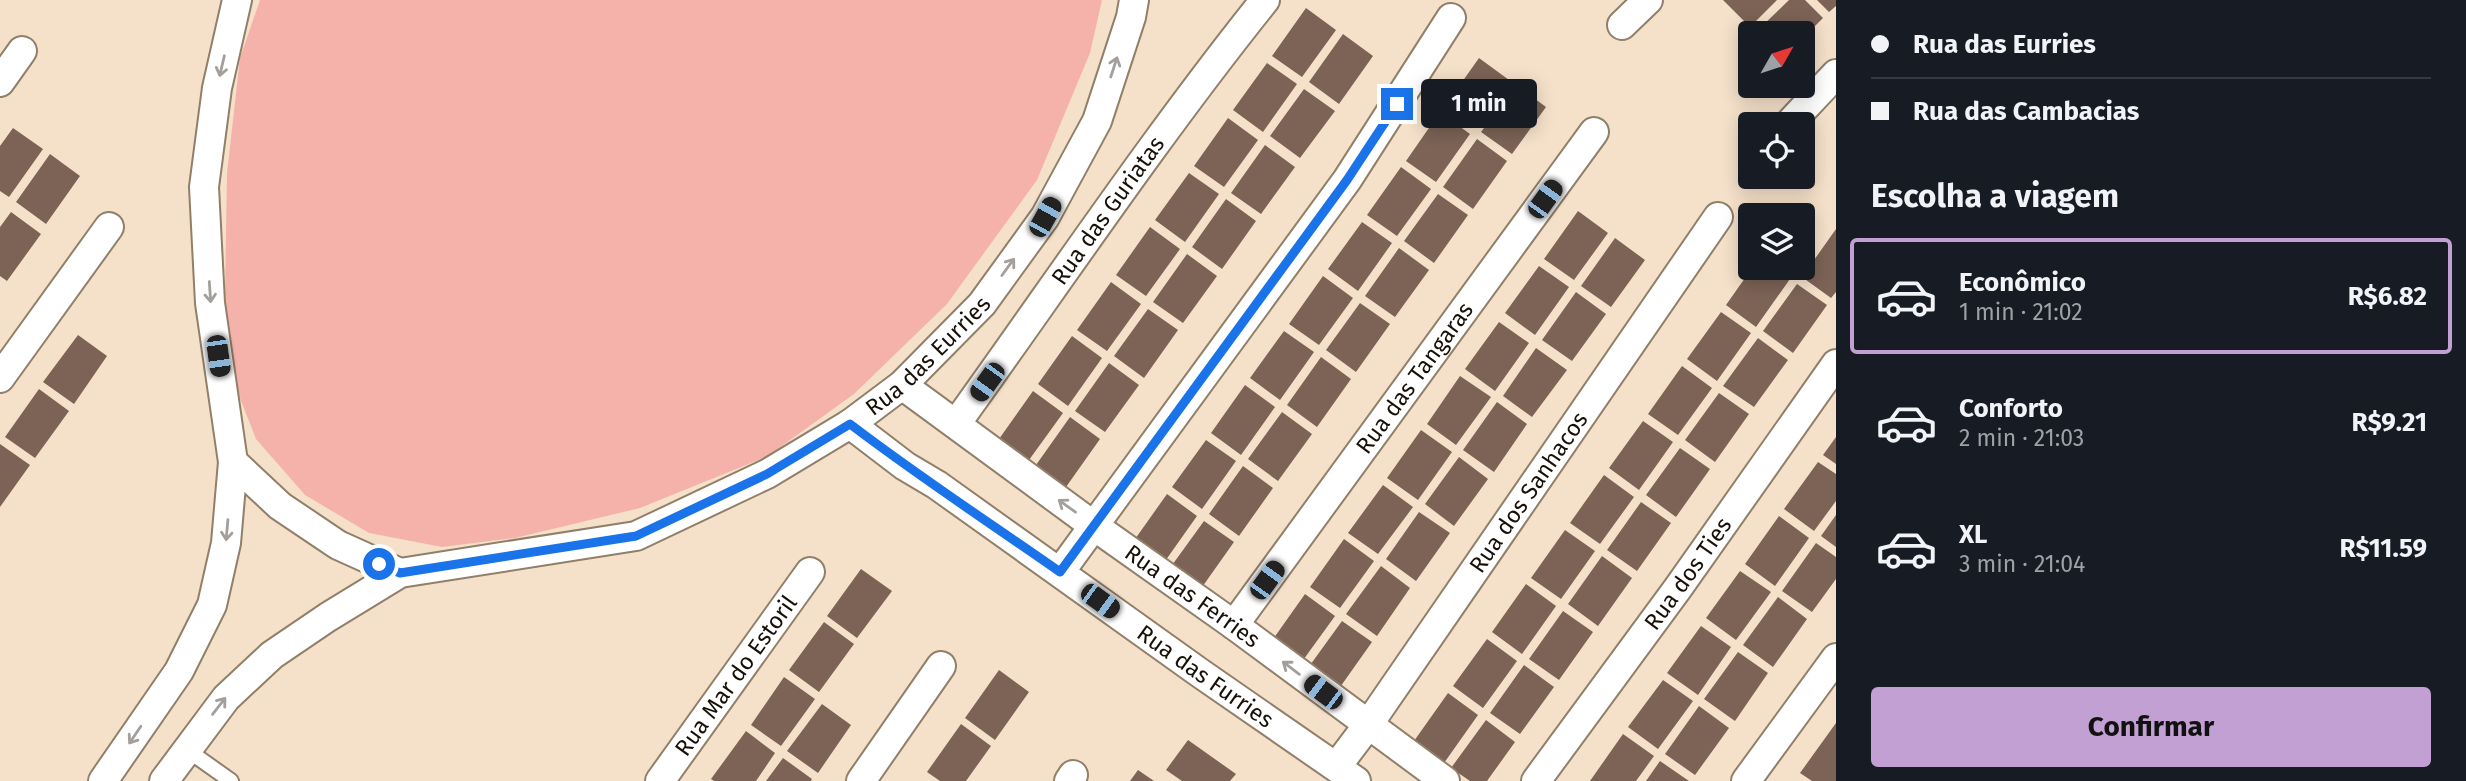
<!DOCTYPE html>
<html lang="pt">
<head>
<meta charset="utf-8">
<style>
  body { margin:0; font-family:"Fira Sans",sans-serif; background:#242831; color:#f1f3f6; height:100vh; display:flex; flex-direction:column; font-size:26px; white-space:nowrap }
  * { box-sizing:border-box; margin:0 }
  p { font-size:23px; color:#9ea1a6 }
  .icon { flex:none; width:38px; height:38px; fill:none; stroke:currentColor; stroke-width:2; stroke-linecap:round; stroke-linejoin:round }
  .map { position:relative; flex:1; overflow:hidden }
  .details { display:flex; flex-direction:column; background:#171b24; width:630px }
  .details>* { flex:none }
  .hud { display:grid; align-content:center; height:154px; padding:0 35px; background:#171b24 }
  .needle { width:46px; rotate:51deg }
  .fabs { position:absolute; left:1738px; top:21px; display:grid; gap:14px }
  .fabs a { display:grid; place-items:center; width:77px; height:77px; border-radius:7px; background:#171b24; box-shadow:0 4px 18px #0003; font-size:35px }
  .end { position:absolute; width:32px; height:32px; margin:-16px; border:9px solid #1a73e8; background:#fff; box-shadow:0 0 0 4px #fff }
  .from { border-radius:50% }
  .bubble { position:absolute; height:49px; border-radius:7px; background:#171b24; box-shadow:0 4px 18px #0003; font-size:23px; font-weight:700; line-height:49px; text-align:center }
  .car { position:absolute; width:21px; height:42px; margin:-21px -10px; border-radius:9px; box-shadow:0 0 5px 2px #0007; background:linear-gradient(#222 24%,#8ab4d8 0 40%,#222 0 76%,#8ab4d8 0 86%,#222 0) }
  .hud b { display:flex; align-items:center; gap:24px; height:66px; font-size:26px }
  .hud b+b { border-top:2px solid #363941 }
  .hud i { width:18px; height:18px; background:#f1f3f6 }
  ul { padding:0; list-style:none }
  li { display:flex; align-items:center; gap:21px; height:116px; margin:0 14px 10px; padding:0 21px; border:4px solid transparent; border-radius:7px }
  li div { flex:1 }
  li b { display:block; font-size:26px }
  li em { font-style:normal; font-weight:700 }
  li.active { border-color:#c3a0d3 }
  li>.icon { width:63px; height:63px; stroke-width:1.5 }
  h2 { padding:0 35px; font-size:32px; line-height:84px }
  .action { display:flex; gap:14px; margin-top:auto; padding:14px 35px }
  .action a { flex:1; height:80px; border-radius:7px; background:#c3a0d3; color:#111; font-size:28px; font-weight:700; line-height:80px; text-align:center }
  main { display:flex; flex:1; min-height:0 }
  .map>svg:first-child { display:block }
</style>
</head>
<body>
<main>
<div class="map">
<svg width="1836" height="781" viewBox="0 0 1836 781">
  <rect width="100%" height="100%" fill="#f5e1ca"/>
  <!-- green -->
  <path fill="#f5b2ab" d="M 260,0 L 1102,0 L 1090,53 L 1037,180 L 947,304 L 854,394 L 768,456 L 640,508 L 515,538 L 442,547 L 369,533 L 305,495 L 256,439 L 229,370 L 225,296 L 227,173 L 240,58 Z"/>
  <!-- building -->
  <path fill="#7c6356" d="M 1723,0 L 1777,0 L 1750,27 Z
    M 1789,0 L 1805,0 L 1823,18 L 1802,39 L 1802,33 L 1755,33 Z
    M 1817,0 L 1836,0 L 1836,6 L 1829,12 Z
    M 1306,8 L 1336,30 L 1302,77 L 1272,56 Z
    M 1343,34 L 1373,56 L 1339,104 L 1309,82 Z
    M 1479,58 L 1509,80 L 1475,127 L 1445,106 Z
    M 1267,63 L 1297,84 L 1263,132 L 1233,110 Z
    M 1516,85 L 1546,107 L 1512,154 L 1481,132 Z
    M 1304,89 L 1335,111 L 1300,158 L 1270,136 Z
    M 1440,112 L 1470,134 L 1436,182 L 1406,161 Z
    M 1228,118 L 1258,140 L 1224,187 L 1194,166 Z
    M 13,128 L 43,149 L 9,197 L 0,191 L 0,146 Z
    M 1477,139 L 1507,161 L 1473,209 L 1443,187 Z
    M 1265,145 L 1295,167 L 1261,214 L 1231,193 Z
    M 50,154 L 80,176 L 46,224 L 16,202 Z
    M 1401,167 L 1431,189 L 1397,236 L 1367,215 Z
    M 1189,173 L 1219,194 L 1185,242 L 1155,220 Z
    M 1438,194 L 1468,215 L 1434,263 L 1404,241 Z
    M 1226,199 L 1256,221 L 1222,269 L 1192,247 Z
    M 1578,211 L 1608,233 L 1574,280 L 1544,259 Z
    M 11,212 L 41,234 L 7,281 L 0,276 L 0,227 Z
    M 1362,222 L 1392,243 L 1358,291 L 1328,269 Z
    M 1150,227 L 1180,249 L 1146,296 L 1116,275 Z
    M 1836,229 L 1836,292 L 1831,298 L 1802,277 Z
    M 1615,238 L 1645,260 L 1611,307 L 1581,286 Z
    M 1399,248 L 1429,270 L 1395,317 L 1365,296 Z
    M 1187,254 L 1217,276 L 1183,323 L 1153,302 Z
    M 1539,266 L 1569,287 L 1535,335 L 1505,313 Z
    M 1752,268 L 1775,268 L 1790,279 L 1756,327 L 1726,305 Z
    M 1323,276 L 1353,298 L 1319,345 L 1289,324 Z
    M 1111,282 L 1141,304 L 1107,351 L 1077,330 Z
    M 1797,284 L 1827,305 L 1793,353 L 1763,331 Z
    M 1576,292 L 1606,314 L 1572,361 L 1542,340 Z
    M 1360,303 L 1390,324 L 1356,372 L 1326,350 Z
    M 1148,309 L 1178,330 L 1144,378 L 1114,356 Z
    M 1721,312 L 1751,333 L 1717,381 L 1687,359 Z
    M 1499,322 L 1529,343 L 1495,391 L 1465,369 Z
    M 1284,331 L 1314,352 L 1280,400 L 1250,378 Z
    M 78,335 L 107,356 L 74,404 L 43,382 Z
    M 1072,336 L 1102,358 L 1068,406 L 1038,384 Z
    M 1758,338 L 1788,360 L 1754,407 L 1723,386 Z
    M 1536,348 L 1567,370 L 1532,417 L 1503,396 Z
    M 1321,357 L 1351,379 L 1317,427 L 1287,405 Z
    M 1109,363 L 1139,385 L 1105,432 L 1075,411 Z
    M 1682,366 L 1712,388 L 1678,435 L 1648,414 Z
    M 1460,376 L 1491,397 L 1456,445 L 1427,424 Z
    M 1245,385 L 1275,407 L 1241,455 L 1211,433 Z
    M 39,389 L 69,411 L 35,458 L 5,437 Z
    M 1033,391 L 1063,413 L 1029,460 L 999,439 Z
    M 1719,393 L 1749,414 L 1715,462 L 1685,440 Z
    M 1497,402 L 1527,424 L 1494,472 L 1463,450 Z
    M 1282,412 L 1312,434 L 1278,481 L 1248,459 Z
    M 1070,417 L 1100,439 L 1066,487 L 1036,465 Z
    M 1643,421 L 1673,442 L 1639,490 L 1609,468 Z
    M 1421,430 L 1452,452 L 1418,500 L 1387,478 Z
    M 1836,437 L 1836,464 L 1823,455 Z
    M 1206,440 L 1236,461 L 1202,509 L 1172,487 Z
    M 0,444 L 30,465 L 0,507 Z
    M 1680,448 L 1710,469 L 1676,517 L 1646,495 Z
    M 1459,457 L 1488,479 L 1454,526 L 1425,504 Z
    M 1818,462 L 1836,474 L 1836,501 L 1814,531 L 1784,509 Z
    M 1243,466 L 1273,488 L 1239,536 L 1209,514 Z
    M 1604,475 L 1634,497 L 1600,544 L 1570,523 Z
    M 1383,485 L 1413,507 L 1378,554 L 1348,533 Z
    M 1167,494 L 1197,516 L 1163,564 L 1133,542 Z
    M 1641,502 L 1671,523 L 1637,571 L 1607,550 Z
    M 1419,512 L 1450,533 L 1416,581 L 1386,559 Z
    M 1836,515 L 1836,547 L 1821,536 Z
    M 1779,516 L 1809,538 L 1775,586 L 1745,564 Z
    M 1204,521 L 1234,542 L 1200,590 L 1170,568 Z
    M 1565,530 L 1595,551 L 1561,599 L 1531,578 Z
    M 1344,539 L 1374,561 L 1340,608 L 1310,587 Z
    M 1816,543 L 1836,557 L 1836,579 L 1812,612 L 1782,591 Z
    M 1602,556 L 1632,578 L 1598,626 L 1568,604 Z
    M 1381,566 L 1410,588 L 1377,636 L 1346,614 Z
    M 861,569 L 892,591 L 857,638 L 827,616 Z
    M 1740,571 L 1771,592 L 1736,640 L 1706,618 Z
    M 1526,584 L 1556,606 L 1522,654 L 1492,632 Z
    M 1305,594 L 1335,616 L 1301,663 L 1271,642 Z
    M 1778,597 L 1807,619 L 1773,667 L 1743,645 Z
    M 1563,611 L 1593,632 L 1559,680 L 1529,659 Z
    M 1342,621 L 1372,642 L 1338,690 L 1308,668 Z
    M 824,622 L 854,644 L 819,692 L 789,670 Z
    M 1701,626 L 1731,647 L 1698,695 L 1667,673 Z
    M 1487,639 L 1517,661 L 1483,708 L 1453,686 Z
    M 1738,652 L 1768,673 L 1735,721 L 1704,699 Z
    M 1524,665 L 1554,687 L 1520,734 L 1490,713 Z
    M 999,670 L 1029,692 L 995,740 L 965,718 Z
    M 784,677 L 815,699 L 781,746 L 751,725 Z
    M 1663,680 L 1693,701 L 1658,749 L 1628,727 Z
    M 1448,693 L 1478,715 L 1444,763 L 1414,741 Z
    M 822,704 L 851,725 L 818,773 L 787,751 Z
    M 1699,706 L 1729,728 L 1695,775 L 1665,754 Z
    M 1486,720 L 1515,742 L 1487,781 L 1470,781 L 1451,768 Z
    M 1836,723 L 1836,781 L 1812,781 L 1800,773 Z
    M 961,724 L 991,746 L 966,781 L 940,781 L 927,772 Z
    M 746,731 L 775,753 L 756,781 L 714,781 L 711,779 Z
    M 1623,734 L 1654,756 L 1636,781 L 1590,781 Z
    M 1188,740 L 1236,774 L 1230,781 L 1182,781 L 1166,770 Z
    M 783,758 L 812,779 L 811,781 L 766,781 Z
    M 1660,761 L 1689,781 L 1646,781 Z
    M 1138,770 L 1154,781 L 1130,781 Z"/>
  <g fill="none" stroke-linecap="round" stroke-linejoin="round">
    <defs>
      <path id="service" d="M 186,749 L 231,781"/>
      <g id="minor">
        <path d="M 1622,25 L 1648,0"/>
        <path d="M 0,82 L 22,51"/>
        <path d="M 1789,124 L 1836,74"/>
        <path d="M 0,378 L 109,227"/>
        <path id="s1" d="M 902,385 L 1094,526 L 1234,625 L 1445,781"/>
        <path id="s2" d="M 850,424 L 905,466 L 937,485 L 1200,673 L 1356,781"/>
        <path id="s3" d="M 956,424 C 1058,282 1156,136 1265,0"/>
        <path d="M 233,462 L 280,506 L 338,545 L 400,573"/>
        <path d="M 1060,572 L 1347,180 L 1451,18"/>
        <path id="s4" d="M 1234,625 L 1594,132"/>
        <path id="s5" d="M 1337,766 L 1368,725 L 1718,217"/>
        <path d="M 103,781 L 179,671 L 212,605 L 226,543 L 233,462 L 210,303 L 204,187 L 217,88 L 237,0"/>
        <path id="s6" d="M 164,781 L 226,698 L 272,655 L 328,617 L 400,573 L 636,536 L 767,474 L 850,424 L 902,385 L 982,304 L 1045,217 L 1097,121 L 1131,17 L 1134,0"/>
        <path id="s7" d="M 660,781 L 810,572"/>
        <path d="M 861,781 L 941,666"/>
        <path d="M 1069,781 L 1073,775"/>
        <path id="s8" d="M 1536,781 L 1678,588 L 1836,364"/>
        <path d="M 1746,781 L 1836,658"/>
      </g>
    </defs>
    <!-- service casing -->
    <use href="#service" stroke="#907f69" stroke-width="18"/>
    <!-- minor casing -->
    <use href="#minor" stroke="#907f69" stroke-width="32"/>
    <!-- service -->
    <use href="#service" stroke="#fff" stroke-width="14"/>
    <!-- minor -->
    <use href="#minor" stroke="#fff" stroke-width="28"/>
  </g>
  <!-- one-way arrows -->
  <defs><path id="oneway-shaft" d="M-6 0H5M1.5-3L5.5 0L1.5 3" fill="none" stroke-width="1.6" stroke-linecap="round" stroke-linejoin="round" transform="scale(1.75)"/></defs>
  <g stroke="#a29f9c">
    <use href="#oneway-shaft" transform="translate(222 66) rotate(103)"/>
    <use href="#oneway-shaft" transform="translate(1114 67) rotate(-72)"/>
    <use href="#oneway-shaft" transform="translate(1008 267) rotate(-54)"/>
    <use href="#oneway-shaft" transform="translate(210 292) rotate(86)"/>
    <use href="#oneway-shaft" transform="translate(1067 506) rotate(-144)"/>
    <use href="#oneway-shaft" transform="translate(227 530) rotate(95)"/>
    <use href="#oneway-shaft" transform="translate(1291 668) rotate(-143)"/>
    <use href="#oneway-shaft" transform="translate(219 706) rotate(-52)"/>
    <use href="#oneway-shaft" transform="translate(135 735) rotate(124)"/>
  </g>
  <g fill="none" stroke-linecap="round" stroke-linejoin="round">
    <!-- route -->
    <path stroke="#1a73e8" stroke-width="9" d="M 379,564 L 400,573 L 636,536 L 767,474 L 850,424 C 918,476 990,523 1060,572 L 1347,180 L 1397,104"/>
  </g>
  <g text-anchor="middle" stroke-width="6" stroke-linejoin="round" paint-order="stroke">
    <!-- street labels -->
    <g font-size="23" fill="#161008" stroke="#fff">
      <text dy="8" stroke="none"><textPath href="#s3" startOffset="262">Rua das Guriatas</textPath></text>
      <text dy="8" stroke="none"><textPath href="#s6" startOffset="903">Rua das Eurries</textPath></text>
      <text dy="8" stroke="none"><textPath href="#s4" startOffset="306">Rua das Tangaras</textPath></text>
      <text dy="8" stroke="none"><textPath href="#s5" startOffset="334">Rua dos Sanhacos</textPath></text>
      <text dy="8" stroke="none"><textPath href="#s8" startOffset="257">Rua dos Ties</textPath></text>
      <text dy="8" stroke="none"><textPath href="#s1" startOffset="359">Rua das Ferries</textPath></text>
      <text dy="8" stroke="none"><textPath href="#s2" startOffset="436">Rua das Furries</textPath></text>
      <text dy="8" stroke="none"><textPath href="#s7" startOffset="130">Rua Mar do Estoril</textPath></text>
    </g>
  </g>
</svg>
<div class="fabs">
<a><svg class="needle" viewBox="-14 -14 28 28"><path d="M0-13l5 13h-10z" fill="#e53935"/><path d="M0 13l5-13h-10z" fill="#9ea1a6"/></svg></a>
<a><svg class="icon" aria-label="locate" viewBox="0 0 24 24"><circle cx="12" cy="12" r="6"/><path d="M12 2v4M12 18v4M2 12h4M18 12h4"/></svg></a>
<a><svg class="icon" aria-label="layers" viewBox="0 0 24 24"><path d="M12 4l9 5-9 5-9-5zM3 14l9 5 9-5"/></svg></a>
</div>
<i class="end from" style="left:379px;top:564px"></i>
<i class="end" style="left:1397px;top:104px"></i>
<div class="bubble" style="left:1421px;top:79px;width:116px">1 min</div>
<i class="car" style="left:1545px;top:199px;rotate:36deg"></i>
<i class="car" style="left:1045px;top:217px;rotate:29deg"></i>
<i class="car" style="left:218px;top:356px;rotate:172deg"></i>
<i class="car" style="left:987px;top:382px;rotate:216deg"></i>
<i class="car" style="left:1267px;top:580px;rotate:36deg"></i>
<i class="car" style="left:1100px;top:601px;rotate:126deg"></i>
<i class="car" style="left:1323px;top:692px;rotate:307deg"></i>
</div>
<section class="details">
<div class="hud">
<b><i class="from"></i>Rua das Eurries</b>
<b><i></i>Rua das Cambacias</b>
</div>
<h2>Escolha a viagem</h2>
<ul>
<li class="active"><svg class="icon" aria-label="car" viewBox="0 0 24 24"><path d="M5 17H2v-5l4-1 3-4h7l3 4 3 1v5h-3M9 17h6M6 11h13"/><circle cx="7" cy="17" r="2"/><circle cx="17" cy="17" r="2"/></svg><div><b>Econômico</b><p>1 min · 21:02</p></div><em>R$6.82</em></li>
<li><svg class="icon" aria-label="car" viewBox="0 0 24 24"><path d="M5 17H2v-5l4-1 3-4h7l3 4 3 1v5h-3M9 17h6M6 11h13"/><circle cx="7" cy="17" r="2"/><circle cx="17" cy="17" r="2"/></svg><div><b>Conforto</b><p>2 min · 21:03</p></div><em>R$9.21</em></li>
<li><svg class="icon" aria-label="car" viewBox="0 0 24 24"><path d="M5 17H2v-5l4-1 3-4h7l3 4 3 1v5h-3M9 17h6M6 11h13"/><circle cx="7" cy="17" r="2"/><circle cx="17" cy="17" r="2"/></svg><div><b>XL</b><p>3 min · 21:04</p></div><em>R$11.59</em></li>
</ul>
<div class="action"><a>Confirmar</a></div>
</section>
</main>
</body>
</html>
